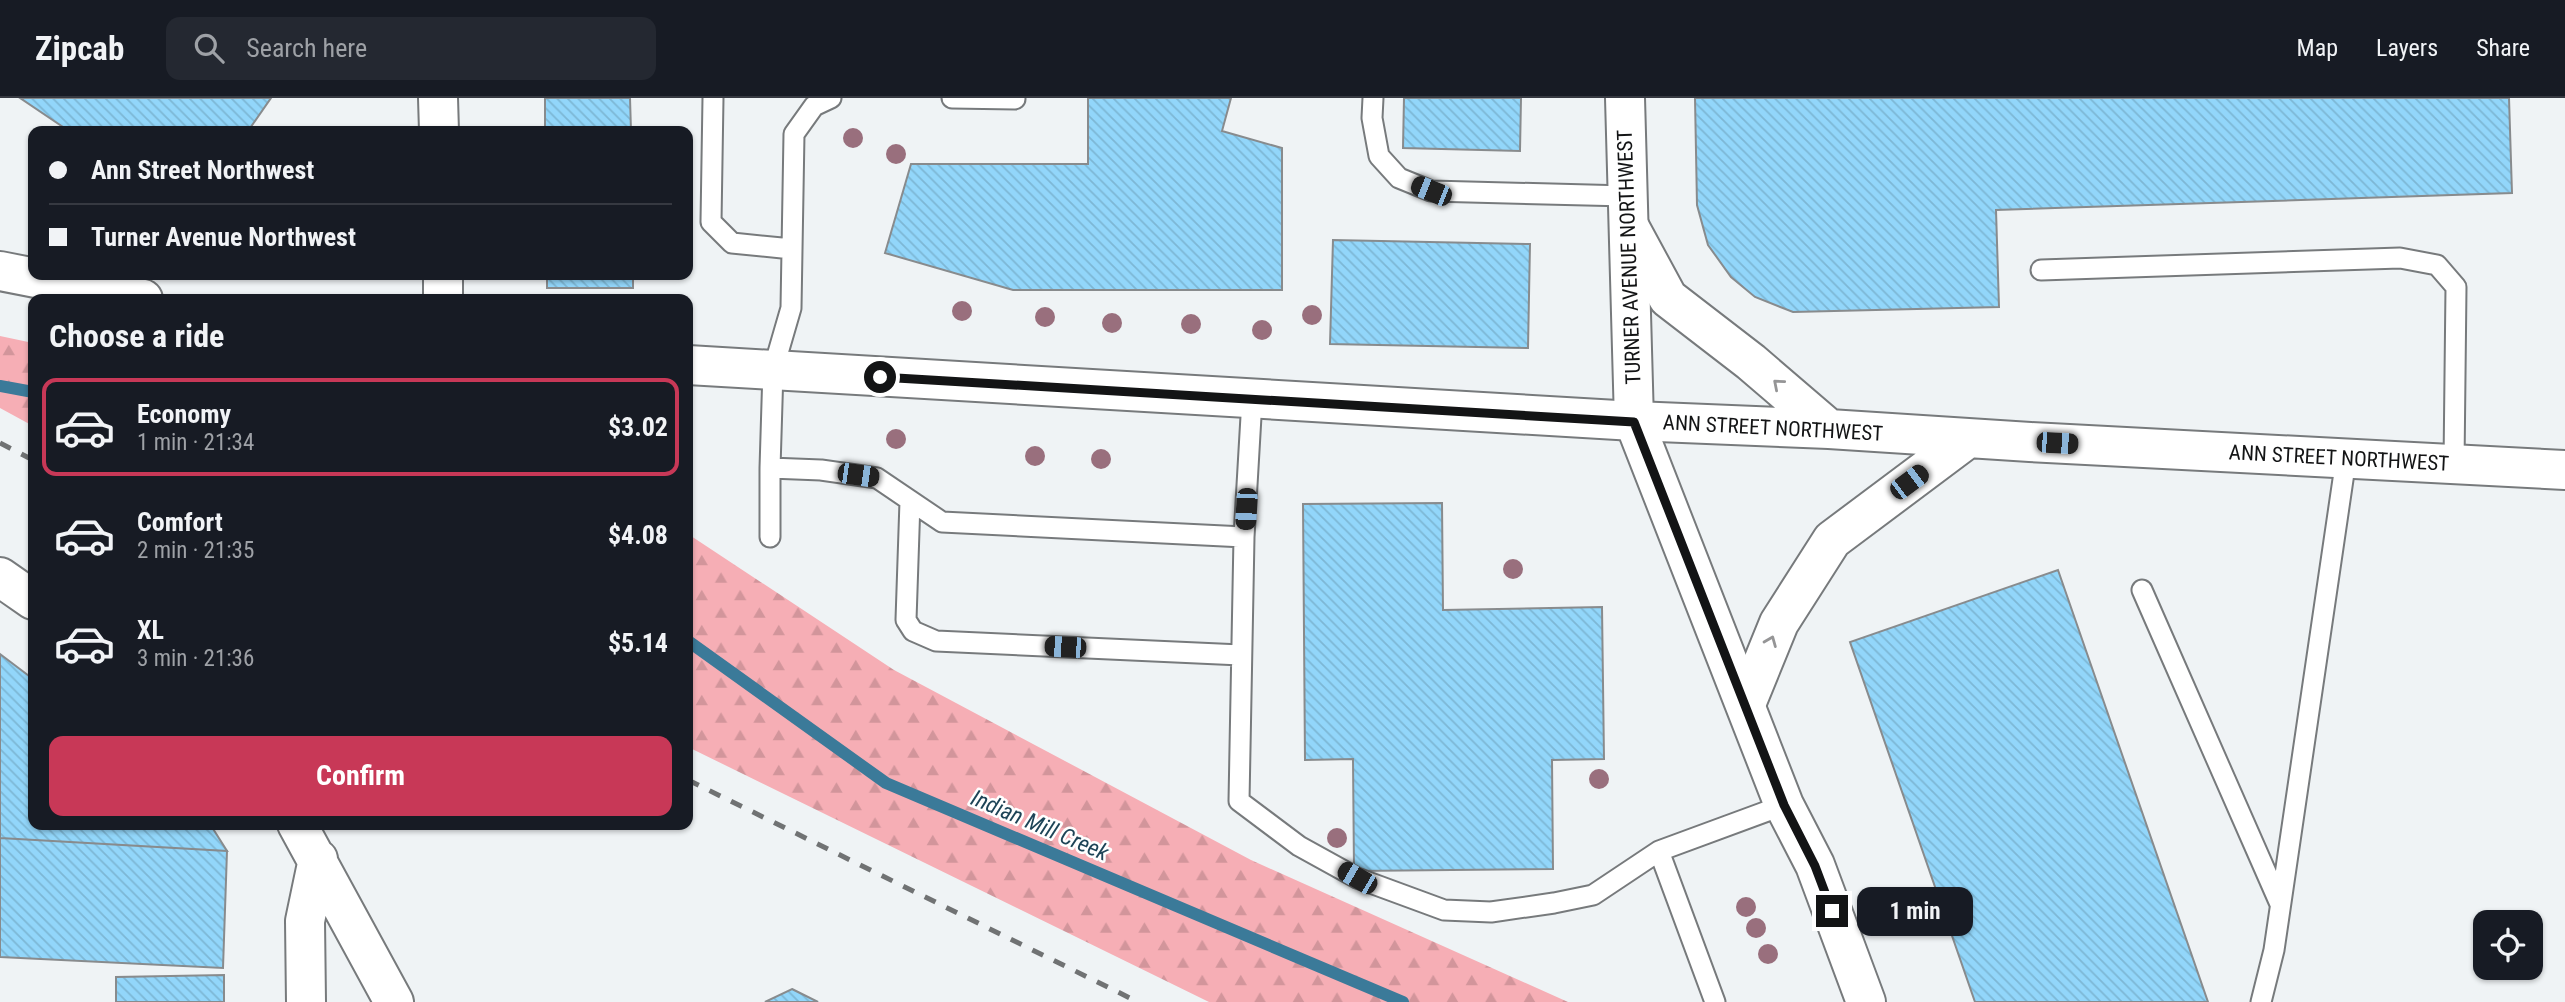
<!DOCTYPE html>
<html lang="en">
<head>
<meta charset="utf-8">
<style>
  body { margin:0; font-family:"Roboto Condensed",sans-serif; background:#242831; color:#f1f3f6; height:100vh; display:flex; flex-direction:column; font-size:26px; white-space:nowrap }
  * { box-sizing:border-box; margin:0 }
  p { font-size:23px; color:#9ea1a6 }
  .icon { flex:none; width:38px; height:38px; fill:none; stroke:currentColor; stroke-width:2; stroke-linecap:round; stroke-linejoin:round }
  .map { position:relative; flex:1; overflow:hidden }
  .panel { position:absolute; left:28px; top:196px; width:665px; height:536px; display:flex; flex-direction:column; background:#171b24; border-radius:14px; box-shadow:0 2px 5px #0004 }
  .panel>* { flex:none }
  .top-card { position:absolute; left:28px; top:28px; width:665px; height:154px; border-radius:14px; box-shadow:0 2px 5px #0004; display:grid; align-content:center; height:154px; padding:0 21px; background:#171b24 }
  .fabs { position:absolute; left:2473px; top:812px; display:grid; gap:14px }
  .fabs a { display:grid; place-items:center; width:70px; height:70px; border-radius:14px; background:#171b24; box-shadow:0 2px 5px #0004; font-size:35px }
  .end { position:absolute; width:32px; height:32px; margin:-16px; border:9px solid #131415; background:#fff; box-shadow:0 0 0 4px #fff }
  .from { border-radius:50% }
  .bubble { position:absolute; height:49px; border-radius:14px; background:#171b24; box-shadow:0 2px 5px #0004; font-size:23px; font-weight:700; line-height:49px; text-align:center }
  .car { position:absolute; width:21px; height:42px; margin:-21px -10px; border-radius:9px; box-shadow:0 0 5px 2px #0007; background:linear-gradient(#222 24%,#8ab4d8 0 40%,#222 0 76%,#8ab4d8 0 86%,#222 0) }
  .top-card b { display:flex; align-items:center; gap:24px; height:66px; font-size:26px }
  .top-card b+b { border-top:2px solid #363941 }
  .top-card i { width:18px; height:18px; background:#f1f3f6 }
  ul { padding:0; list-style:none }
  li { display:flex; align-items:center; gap:21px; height:98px; margin:0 14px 10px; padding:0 7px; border:4px solid transparent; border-radius:14px }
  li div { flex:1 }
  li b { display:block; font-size:26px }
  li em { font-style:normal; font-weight:700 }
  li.on { border-color:#c83857 }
  li>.icon { width:63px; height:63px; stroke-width:1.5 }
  h2 { padding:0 21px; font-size:32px; line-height:84px }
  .cta { display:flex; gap:14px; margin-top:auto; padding:14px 21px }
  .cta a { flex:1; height:80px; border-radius:14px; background:#c83857; color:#fff; font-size:28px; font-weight:700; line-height:80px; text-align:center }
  header { display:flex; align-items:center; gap:42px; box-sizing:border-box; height:98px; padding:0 35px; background:#171b24; border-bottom:2px solid #363941 }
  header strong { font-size:33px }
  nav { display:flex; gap:38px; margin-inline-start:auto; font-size:24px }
  .search { width:490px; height:63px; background:#242831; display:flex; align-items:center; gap:18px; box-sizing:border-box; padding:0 24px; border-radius:14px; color:#9ea1a6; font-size:26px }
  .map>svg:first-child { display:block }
</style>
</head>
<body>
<header>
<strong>Zipcab</strong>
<div class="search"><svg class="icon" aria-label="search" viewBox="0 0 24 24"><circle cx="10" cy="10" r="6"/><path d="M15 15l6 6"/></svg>Search here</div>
<nav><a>Map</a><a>Layers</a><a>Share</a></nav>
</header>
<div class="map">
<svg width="2565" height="904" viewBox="0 0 2565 904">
  <defs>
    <pattern id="forest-firs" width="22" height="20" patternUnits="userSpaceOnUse" patternTransform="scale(1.75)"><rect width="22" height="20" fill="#f6aeb5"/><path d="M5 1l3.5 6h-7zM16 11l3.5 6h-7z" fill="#d2959b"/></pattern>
    <pattern id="building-back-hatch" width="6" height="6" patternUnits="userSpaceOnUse" patternTransform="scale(1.75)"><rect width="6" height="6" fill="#92d6fa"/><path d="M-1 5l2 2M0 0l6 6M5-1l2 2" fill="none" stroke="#7db7d5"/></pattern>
  </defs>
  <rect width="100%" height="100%" fill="#eff3f5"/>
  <!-- forest -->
  <path fill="url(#forest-firs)" d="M 0,238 L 33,245 L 33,328 L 0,310 Z
    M 688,436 L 894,572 L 1251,762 L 1568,904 L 1209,904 L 688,649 Z"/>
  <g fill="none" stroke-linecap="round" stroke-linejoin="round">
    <!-- stream -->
    <path stroke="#3b7a99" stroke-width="12" d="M 0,288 L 33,294
      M 688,543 L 886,685 L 1403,904"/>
  </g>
  <!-- building -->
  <path fill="url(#building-back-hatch)" stroke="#888b8d" stroke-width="2" d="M 20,0 L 271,0 L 248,33 L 69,33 Z
    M 545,0 L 630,0 L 631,33 L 545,33 Z
    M 1088,0 L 1231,0 L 1222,33 L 1282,50 L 1282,192 L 1013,192 L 885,155 L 911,66 L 1088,66 Z
    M 1404,0 L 1521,0 L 1520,53 L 1403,50 Z
    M 1695,0 L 2509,0 L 2512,95 L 1996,112 L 1999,209 L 1793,214 L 1755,199 L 1731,179 L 1708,147 L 1697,107 Z
    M 1333,142 L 1530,146 L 1528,250 L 1330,246 Z
    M 547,177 L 633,177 L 633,190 L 547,190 Z
    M 1442,405 L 1443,512 L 1602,509 L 1604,661 L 1552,662 L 1553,771 L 1354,773 L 1353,661 L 1305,662 L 1303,406 Z
    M 2058,472 L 2208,904 L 1975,904 L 1850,544 Z
    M 0,556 L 33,581 L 33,726 L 210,726 L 227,753 L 0,740 Z
    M 0,740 L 227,753 L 223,870 L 0,859 Z
    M 224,877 L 224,904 L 116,904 L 116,879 Z
    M 792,891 L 818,904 L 765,904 Z"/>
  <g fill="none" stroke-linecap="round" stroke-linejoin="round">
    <defs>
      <path id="service" d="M 713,0 L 711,124 L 732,145 L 792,151
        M 831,0 L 814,8 L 794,36 L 791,210 L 773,272 L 770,370 L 821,372 L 877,380 L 942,424 L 1244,439 L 1239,703 L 1299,748 L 1357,780 L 1444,812 L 1491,814 L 1554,805 L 1593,797 L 1659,753 L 1784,707
        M 952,0 L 1015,1
        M 1373,0 L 1372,20 L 1379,58 L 1399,80 L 1431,93 L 1627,98
        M 2041,172 L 2400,160 L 2437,167 L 2456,189 L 2454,366
        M 910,403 L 906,522 L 913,533 L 936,543 L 1241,557
        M 770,439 L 770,370
        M 1244,439 L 1252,301
        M 2142,492 L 2280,806
        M 1659,753 L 1715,904
        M 2261,904 L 2274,852 L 2346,361"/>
      <path id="minor" d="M 438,0 L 439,33
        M 443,177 L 443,201
        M 0,479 L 33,502
        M 297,726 L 394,904
        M 306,904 L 305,823 L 318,761"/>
      <path id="tertiary" d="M 1625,0 L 1634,323 L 1784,707 L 1815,767 L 1866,904"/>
      <path id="secondary" d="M 1629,128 L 1668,200 L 1751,264 L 1829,331
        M 0,173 L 143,201
        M 688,267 L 1634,323 L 1829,331 L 2030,344 L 2565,372
        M 1746,606 L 1779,525 L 1832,442 L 1967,341"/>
    </defs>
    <!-- service casing -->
    <use href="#service" stroke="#777a7c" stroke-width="23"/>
    <!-- minor casing -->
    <use href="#minor" stroke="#777a7c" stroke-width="42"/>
    <!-- tertiary casing -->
    <use href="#tertiary" stroke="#777a7c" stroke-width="42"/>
    <!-- secondary casing -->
    <use href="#secondary" stroke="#777a7c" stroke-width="42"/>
    <!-- service -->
    <use href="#service" stroke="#fff" stroke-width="19"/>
    <!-- minor -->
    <use href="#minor" stroke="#fff" stroke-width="38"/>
    <!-- tertiary -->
    <use href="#tertiary" stroke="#fff" stroke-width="38"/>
    <!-- secondary -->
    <use href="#secondary" stroke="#fff" stroke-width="38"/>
    <!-- rail -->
    <path stroke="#707273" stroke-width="5" stroke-dasharray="12 12" stroke-linecap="butt" d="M 0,345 L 33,362
      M 688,682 L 1138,904"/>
  </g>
  <!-- trees -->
  <g fill="#996f7d">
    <circle cx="853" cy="40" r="10"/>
    <circle cx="896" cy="56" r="10"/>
    <circle cx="962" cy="213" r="10"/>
    <circle cx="1312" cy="217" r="10"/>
    <circle cx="1045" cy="219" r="10"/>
    <circle cx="1112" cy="225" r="10"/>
    <circle cx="1191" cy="226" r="10"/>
    <circle cx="1262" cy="232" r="10"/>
    <circle cx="896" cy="341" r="10"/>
    <circle cx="1035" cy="358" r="10"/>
    <circle cx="1101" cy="361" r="10"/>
    <circle cx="1513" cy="471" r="10"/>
    <circle cx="1599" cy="681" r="10"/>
    <circle cx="1337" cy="740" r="10"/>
    <circle cx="1746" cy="809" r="10"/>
    <circle cx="1756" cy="830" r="10"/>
    <circle cx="1768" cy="856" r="10"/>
  </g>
  <!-- one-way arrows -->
  <defs><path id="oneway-chevron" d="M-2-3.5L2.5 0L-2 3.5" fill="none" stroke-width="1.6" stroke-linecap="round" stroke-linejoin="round" transform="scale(1.75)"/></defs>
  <g stroke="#959596">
    <use href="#oneway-chevron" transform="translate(1778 286) rotate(-139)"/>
    <use href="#oneway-chevron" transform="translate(1771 543) rotate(-68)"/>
  </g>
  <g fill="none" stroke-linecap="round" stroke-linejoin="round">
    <!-- route -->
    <path stroke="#131415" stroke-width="9" d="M 880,279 L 1634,324 L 1784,707 L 1815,768 L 1832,813"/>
  </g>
  <g text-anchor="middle" stroke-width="5" stroke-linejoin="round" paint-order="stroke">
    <!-- street labels -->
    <g font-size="21" fill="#131415" stroke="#fff">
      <text transform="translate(1629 159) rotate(-92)" y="7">TURNER AVENUE NORTHWEST</text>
      <text transform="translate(1773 330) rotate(3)" y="7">ANN STREET NORTHWEST</text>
      <text transform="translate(2339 360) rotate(3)" y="7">ANN STREET NORTHWEST</text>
    </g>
    <!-- water labels -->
    <g font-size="23" font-style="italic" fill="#1e4457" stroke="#fff">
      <text transform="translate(1040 727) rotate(23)" y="8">Indian Mill Creek</text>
    </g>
  </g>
</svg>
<div class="fabs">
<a><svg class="icon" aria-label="locate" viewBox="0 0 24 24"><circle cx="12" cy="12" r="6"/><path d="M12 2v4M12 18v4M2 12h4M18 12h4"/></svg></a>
</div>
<i class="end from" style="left:880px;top:279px"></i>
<i class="end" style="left:1832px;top:813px"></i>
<div class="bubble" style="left:1857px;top:789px;width:116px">1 min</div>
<i class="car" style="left:1431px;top:93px;rotate:292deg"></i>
<i class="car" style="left:2057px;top:345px;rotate:93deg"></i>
<i class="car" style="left:858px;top:377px;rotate:98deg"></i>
<i class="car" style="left:1909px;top:384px;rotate:53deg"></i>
<i class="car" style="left:1246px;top:411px;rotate:183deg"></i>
<i class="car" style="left:1065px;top:549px;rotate:273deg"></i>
<i class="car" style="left:1357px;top:780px;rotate:300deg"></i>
<div class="top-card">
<b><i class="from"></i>Ann Street Northwest</b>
<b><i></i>Turner Avenue Northwest</b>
</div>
<section class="panel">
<h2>Choose a ride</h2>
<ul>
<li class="on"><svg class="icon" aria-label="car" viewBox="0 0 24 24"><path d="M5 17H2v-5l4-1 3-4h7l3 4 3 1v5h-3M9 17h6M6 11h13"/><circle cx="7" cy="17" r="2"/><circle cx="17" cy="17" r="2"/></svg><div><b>Economy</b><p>1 min · 21:34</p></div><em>$3.02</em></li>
<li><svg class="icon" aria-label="car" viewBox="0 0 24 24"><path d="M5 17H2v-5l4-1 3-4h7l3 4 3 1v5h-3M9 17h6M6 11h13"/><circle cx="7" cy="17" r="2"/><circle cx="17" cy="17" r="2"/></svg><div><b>Comfort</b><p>2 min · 21:35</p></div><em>$4.08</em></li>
<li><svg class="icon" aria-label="car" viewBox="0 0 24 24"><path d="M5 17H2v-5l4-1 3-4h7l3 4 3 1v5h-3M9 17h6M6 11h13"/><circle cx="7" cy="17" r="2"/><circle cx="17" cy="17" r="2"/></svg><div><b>XL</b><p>3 min · 21:36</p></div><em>$5.14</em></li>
</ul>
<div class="cta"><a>Confirm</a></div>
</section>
</div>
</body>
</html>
